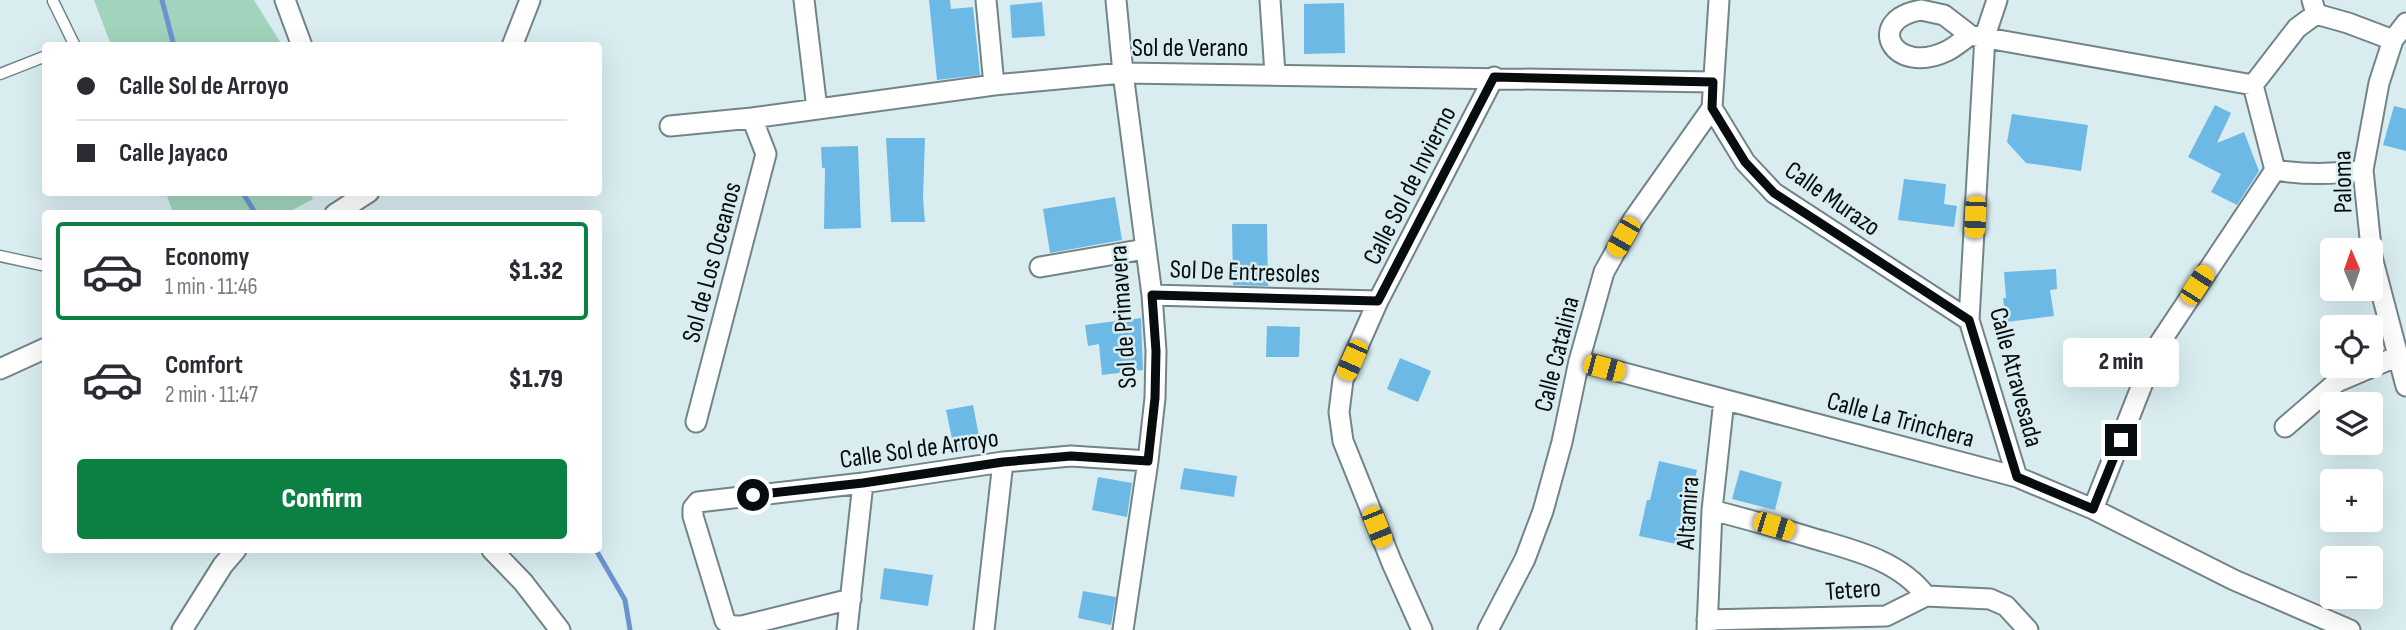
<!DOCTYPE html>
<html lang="en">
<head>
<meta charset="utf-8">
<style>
  body { margin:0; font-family:"Sofia Sans Condensed",sans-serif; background:#f7f7f7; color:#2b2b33; height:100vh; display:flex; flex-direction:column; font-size:26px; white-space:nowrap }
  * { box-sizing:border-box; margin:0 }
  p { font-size:23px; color:#7c7c81 }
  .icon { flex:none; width:38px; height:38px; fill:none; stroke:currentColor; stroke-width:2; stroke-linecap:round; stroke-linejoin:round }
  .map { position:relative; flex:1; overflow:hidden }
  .sheet { position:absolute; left:42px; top:210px; width:560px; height:343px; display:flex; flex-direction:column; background:#fff; border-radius:7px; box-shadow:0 7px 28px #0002 }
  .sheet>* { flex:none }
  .banner { position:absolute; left:42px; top:42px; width:560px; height:154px; border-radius:7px; box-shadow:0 7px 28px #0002; display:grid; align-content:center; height:154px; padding:0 35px; background:#fff }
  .needle { width:46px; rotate:358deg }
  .tools { position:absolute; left:2320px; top:238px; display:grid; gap:14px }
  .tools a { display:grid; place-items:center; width:63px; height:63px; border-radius:7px; background:#fff; box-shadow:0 7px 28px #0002; font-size:35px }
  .end { position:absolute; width:32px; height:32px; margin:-16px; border:9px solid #070d0f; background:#fff; box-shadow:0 0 0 4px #fff }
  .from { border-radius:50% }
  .bubble { position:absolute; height:49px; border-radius:7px; background:#fff; box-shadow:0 7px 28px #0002; font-size:23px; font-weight:800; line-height:49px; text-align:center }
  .car { position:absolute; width:21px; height:42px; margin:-21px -10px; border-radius:9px; box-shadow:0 0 5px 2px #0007; background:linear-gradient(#f5c518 24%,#345 0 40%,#f5c518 0 76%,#345 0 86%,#f5c518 0) }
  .banner b { display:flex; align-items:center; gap:24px; height:66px; font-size:26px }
  .banner b+b { border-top:2px solid #e1e1e2 }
  .banner i { width:18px; height:18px; background:#2b2b33 }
  ul { padding:12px 0 0; list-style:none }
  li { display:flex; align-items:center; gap:21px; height:98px; margin:0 14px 10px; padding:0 21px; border:4px solid transparent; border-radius:7px }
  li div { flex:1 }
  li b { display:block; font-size:26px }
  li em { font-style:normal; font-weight:800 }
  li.on { border-color:#0b8043 }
  li>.icon { width:63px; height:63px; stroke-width:1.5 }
  .primary-button { display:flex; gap:14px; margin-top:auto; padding:14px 35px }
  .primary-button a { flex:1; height:80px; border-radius:7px; background:#0b8043; color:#fff; font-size:28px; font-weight:800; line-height:80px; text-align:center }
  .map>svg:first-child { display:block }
</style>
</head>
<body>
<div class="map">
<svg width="2406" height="630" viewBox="0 0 2406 630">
  <rect width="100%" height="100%" fill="#d9edf1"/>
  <!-- green -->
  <path fill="#a1d4bc" d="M 94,0 L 254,0 L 282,45 L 111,45 Z
    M 310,192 L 313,199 L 287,213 L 173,213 L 166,193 Z"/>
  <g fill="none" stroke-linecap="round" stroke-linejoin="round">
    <!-- stream -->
    <path stroke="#6d93ce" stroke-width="5" d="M 162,0 L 174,46
      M 242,192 L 256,214
      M 596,550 L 625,600 L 630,630"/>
  </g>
  <!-- building -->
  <path fill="#6db9e5" d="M 929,0 L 950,0 L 951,9 L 973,7 L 980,75 L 937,80 Z
    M 1042,2 L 1045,36 L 1012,38 L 1010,5 Z
    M 1344,3 L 1345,53 L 1304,54 L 1304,4 Z
    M 2215,105 L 2231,113 L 2217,143 L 2244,132 L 2259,171 L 2237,205 L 2211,192 L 2221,174 L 2188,157 Z
    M 2394,106 L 2406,109 L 2406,151 L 2383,145 Z
    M 2012,114 L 2088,125 L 2081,171 L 2026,163 L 2007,142 Z
    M 886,138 L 925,138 L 923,198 L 925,222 L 891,222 Z
    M 858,146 L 861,228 L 824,229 L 825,168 L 822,168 L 821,147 Z
    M 1904,179 L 1946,184 L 1944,204 L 1957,206 L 1954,227 L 1898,220 Z
    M 1115,197 L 1122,240 L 1050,253 L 1043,209 Z
    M 1232,224 L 1267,224 L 1268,286 L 1233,285 Z
    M 2056,269 L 2057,289 L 2050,290 L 2054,316 L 2006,322 L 2003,298 L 2006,298 L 2004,272 Z
    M 1141,318 L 1143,370 L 1102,375 L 1099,344 L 1088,346 L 1085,325 Z
    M 1267,326 L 1300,327 L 1299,357 L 1266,357 Z
    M 1400,358 L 1431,371 L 1418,402 L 1387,389 Z
    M 973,405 L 981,447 L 955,453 L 946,410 Z
    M 1659,461 L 1697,470 L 1688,509 L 1693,510 L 1686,546 L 1639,536 L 1647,500 L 1650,500 Z
    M 1184,468 L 1237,476 L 1234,497 L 1180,489 Z
    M 1740,470 L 1782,482 L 1775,510 L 1732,499 Z
    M 1098,477 L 1132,483 L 1127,517 L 1092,510 Z
    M 884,568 L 933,575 L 928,606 L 880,599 Z
    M 1083,591 L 1116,597 L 1111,625 L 1078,618 Z"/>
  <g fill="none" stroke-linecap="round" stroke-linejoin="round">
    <defs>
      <path id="service" d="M 53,1 L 75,46
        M 0,74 L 46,56
        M 0,256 L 46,266"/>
      <path id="minor" d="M 285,0 L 302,46
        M 804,0 L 817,109
        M 986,0 L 994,85
        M 1116,0 L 1123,73 L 1152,295 L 1156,351 L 1155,398 L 1148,461 L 1123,630
        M 1270,0 L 1275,74
        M 1719,0 L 1712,108 L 1745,162 L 1774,193 L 1969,320
        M 1997,0 L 1985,36 L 1969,320 L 2017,477
        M 2312,0 L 2316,14 L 2348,23 L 2393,40
        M 1921,10 L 1944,15 L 1970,35 C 1963,40 1955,47 1947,51 C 1893,77 1863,20 1921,10 Z
        M 2406,23 L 2393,40 L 2379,83 L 2363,170 L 2372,257 L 2406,386
        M 1970,35 L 2253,85
        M 512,46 L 530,0
        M 670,126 L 752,118 L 994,85 L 1123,73 L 1713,82
        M 2275,170 L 2253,85 L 2297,28 L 2316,14
        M 2275,170 C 2305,175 2332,175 2363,170
        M 335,214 L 369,192
        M 1040,267 L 1145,249
        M 1152,295 L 1378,301
        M 1579,361 L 2017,477 L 2093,509 L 2234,580 L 2350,630
        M 0,369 L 46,348
        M 696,422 L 766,154 L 752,118
        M 2285,427 L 2337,382 L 2398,356
        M 2093,509 L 2157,347 L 2275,170
        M 1712,510 C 1746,519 1779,528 1812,538 C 1853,550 1899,560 1926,596
        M 492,550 L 523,582 L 560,630
        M 851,599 L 742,626 L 732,626 L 725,621 L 693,516 L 693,508 L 698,502 L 863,483 L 1003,462 L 1071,456 L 1148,461
        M 1707,620 L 1886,616 L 1926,596 L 1990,599 L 2006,606 L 2028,630
        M 182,630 L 223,565 L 236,550
        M 847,630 L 863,483
        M 984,630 L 1003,462
        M 1422,630 L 1392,563 L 1343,441 L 1339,412 L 1343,380 L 1378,301 L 1494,77
        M 1488,630 L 1525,559 L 1543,511 L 1562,442 L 1579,361 L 1604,272 L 1633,220 L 1712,108
        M 1707,630 L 1712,510 L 1724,400"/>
    </defs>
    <!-- service casing -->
    <use href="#service" stroke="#728488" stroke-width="13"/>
    <!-- minor casing -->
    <use href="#minor" stroke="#728488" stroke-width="23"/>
    <!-- service -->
    <use href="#service" stroke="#fff" stroke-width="10"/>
    <!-- minor -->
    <use href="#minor" stroke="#fff" stroke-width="19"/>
  </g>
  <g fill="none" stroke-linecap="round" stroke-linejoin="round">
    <!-- route -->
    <path stroke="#070d0f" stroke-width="9" d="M 753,495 L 863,483 L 1003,462 L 1071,456 L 1148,461 L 1155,398 L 1156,351 L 1152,295 L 1378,301 L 1494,77 L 1713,82 L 1712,108 L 1745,162 L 1774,193 L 1969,320 L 2017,477 L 2093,509 L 2121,440"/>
  </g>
  <g text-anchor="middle" stroke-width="5" stroke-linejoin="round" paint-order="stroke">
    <!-- street labels -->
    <g font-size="26" fill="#070d0f" stroke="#d9edf1">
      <text x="1190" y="56">Sol de Verano</text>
      <text transform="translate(2342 182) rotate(-91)" y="9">Paloma</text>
      <text transform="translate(1409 185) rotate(-63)" y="9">Calle Sol de Invierno</text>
      <text transform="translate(1833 198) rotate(35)" y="9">Calle Murazo</text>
      <text transform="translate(711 262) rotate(-75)" y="9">Sol de Los Oceanos</text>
      <text transform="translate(1245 271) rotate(2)" y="9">Sol De Entresoles</text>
      <text transform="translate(1122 317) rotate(-94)" y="9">Sol de Primavera</text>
      <text transform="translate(1556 354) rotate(-76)" y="9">Calle Catalina</text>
      <text transform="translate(2017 377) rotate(75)" y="9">Calle Atravesada</text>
      <text transform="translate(1901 419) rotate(15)" y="9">Calle La Trinchera</text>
      <text transform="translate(919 448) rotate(-8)" y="9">Calle Sol de Arroyo</text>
      <text transform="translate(1687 513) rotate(-86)" y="9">Altamira</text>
      <text transform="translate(1853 589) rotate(-4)" y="9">Tetero</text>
    </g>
  </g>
</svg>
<div class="tools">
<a><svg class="needle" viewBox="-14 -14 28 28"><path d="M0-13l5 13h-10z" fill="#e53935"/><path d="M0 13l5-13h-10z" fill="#7c7c81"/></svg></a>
<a><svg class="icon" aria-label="locate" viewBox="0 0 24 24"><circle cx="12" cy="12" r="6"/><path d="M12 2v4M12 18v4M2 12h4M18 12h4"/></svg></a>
<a><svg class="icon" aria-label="layers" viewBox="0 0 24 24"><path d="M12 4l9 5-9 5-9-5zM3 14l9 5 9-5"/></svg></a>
<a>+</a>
<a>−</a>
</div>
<i class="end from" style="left:753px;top:495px"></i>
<i class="end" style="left:2121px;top:440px"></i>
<div class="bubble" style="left:2063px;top:338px;width:116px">2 min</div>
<i class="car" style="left:1975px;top:217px;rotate:183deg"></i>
<i class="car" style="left:1623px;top:237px;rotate:210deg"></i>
<i class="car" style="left:2197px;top:285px;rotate:33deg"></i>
<i class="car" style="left:1352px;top:360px;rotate:204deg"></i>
<i class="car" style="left:1604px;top:368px;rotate:105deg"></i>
<i class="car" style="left:1774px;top:526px;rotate:107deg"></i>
<i class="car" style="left:1377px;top:527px;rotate:158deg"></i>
<div class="banner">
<b><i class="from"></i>Calle Sol de Arroyo</b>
<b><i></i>Calle Jayaco</b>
</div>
<section class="sheet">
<ul>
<li class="on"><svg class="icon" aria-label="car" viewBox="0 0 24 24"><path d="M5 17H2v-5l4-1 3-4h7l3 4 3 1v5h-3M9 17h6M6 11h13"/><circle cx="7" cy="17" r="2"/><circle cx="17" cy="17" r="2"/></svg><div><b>Economy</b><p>1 min · 11:46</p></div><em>$1.32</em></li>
<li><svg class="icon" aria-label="car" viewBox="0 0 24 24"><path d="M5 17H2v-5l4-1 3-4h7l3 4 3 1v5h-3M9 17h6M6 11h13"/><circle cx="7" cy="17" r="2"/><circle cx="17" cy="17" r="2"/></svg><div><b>Comfort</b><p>2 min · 11:47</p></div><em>$1.79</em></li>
</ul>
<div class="primary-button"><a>Confirm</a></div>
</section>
</div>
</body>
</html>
